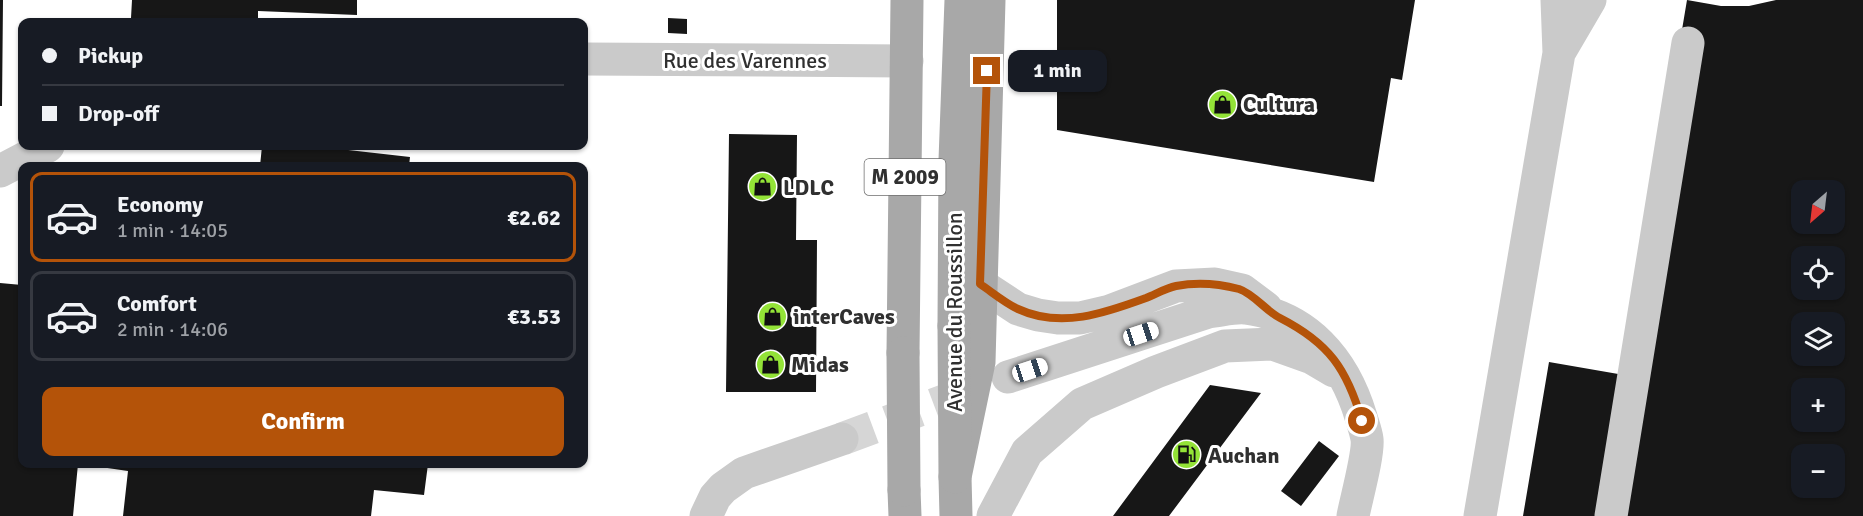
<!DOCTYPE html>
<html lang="en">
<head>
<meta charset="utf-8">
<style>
  body { margin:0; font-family:Signika,sans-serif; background:#242831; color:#f1f3f6; height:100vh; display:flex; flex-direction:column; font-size:22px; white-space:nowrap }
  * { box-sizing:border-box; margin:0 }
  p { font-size:20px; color:#9ea1a6 }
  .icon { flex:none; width:33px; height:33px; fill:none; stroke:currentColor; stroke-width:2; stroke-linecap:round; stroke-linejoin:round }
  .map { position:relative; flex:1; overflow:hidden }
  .drawer { position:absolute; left:18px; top:162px; width:570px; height:306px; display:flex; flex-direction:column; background:#171b24; border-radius:12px; box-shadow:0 2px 4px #0004 }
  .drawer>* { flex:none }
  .banner { position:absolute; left:18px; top:18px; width:570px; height:132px; border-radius:12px; box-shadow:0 2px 4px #0004; display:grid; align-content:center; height:132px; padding:0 24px; background:#171b24 }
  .needle { width:39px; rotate:208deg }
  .tools { position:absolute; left:1791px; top:180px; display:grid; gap:12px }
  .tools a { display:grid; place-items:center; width:54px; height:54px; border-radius:12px; background:#171b24; box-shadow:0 2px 4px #0004; font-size:30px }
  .end { position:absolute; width:27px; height:27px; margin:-14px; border:8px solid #b45309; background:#fff; box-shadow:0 0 0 3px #fff }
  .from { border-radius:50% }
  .bubble { position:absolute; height:42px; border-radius:12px; background:#171b24; box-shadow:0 2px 4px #0004; font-size:20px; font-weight:700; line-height:42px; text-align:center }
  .car { position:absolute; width:18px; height:36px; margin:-18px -9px; border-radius:8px; box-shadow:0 0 4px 2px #0007; background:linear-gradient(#fff 24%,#345 0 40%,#fff 0 76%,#345 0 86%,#fff 0) }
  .banner b { display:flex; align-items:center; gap:21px; height:57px; font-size:22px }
  .banner b+b { border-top:2px solid #363941 }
  .banner i { width:15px; height:15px; background:#f1f3f6 }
  ul { padding:10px 0 0; list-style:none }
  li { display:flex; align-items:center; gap:18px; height:90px; margin:0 12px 9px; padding:0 12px; border:3px solid #363941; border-radius:12px }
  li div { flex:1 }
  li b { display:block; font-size:22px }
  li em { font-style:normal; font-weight:700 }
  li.active { border-color:#b45309 }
  li>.icon { width:54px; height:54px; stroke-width:1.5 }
  .button { display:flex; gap:12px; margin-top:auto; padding:12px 24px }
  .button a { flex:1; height:69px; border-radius:12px; background:#b45309; color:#fff; font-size:24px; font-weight:700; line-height:69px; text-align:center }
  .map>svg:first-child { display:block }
</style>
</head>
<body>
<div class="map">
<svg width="1863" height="516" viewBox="0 0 1863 516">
  <rect width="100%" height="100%" fill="#fff"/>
  <!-- building -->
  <path fill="#171717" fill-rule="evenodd" d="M 0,0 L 3,0 L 2,106 L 0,106 Z
    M 132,0 L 357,0 L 357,15 L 258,11 L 258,22 L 131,18 Z
    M 1057,0 L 1415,0 L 1402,80 L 1391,78 L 1374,182 L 1057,130 Z
    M 1687,0 L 1721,6 L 1749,6 L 1776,0 L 1863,0 L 1863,516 L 1523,516 L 1549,362 L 1624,375 ZM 1802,190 L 1834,190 L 1834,224 L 1802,224 ZM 1802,256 L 1834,256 L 1834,290 L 1802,290 ZM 1802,322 L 1834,322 L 1834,356 L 1802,356 ZM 1802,388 L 1834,388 L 1834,422 L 1802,422 ZM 1802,454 L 1834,454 L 1834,488 L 1802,488 Z
    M 668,18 L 687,19 L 687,34 L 668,33 Z
    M 729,134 L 797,135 L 796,240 L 817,240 L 816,392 L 726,392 Z
    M 262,146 L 313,146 L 410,157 L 409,166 L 260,166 Z
    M 0,283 L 22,285 L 22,464 L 78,464 L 73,516 L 0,516 Z
    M 1210,385 L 1261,393 L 1169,516 L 1113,516 Z
    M 1319,441 L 1339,456 L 1301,506 L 1281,491 Z
    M 80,464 L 428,464 L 424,495 L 374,490 L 371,516 L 123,516 L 128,471 Z"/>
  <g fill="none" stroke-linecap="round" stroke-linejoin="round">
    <!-- minor-tunnel -->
    <path stroke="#d6d6d6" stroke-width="33" stroke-dasharray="33 16" stroke-linecap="butt" d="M 842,439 L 981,387"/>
    <!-- minor -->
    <path stroke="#cacaca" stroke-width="33" d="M 1559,53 L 1590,0
      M 584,59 L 907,61
      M 0,171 L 48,146
      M 980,284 L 1018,309 L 1038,315 L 1058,318 L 1080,318 L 1110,311 L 1176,286 L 1215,284 L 1242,290 L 1266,308
      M 1008,377 L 1208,312 C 1220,311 1233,307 1245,308 C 1307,316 1344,360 1361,417 C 1363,424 1366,432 1367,439 C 1369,453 1356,500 1353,516
      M 706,516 L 715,497 L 723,488 L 744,473 L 842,439
      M 993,516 L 1027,452 L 1082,404 L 1156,372 L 1225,346 L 1273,344 L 1312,358 L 1334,371
      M 1480,516 L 1559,53 L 1557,0
      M 1611,516 L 1688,43"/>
    <!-- major -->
    <path stroke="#a8a8a8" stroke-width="33" d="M 954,326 L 955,160 L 961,0
      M 903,353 L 907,0
      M 904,490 L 905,516
      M 956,516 L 955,477 L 979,362 L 989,0"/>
    <!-- major-bridge -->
    <path stroke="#a8a8a8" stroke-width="33" d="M 954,326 L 955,477
      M 903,353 L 904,490"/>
  </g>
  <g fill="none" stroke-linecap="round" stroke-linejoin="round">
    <!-- route -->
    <path stroke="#b45309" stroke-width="8" d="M 987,71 L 980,284 C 992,292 1005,303 1018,309 C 1061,329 1105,313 1146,298 C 1156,294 1166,288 1176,286 C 1196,282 1220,284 1239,289 C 1254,294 1266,311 1280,318 C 1329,343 1347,369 1362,421"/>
  </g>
  <!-- icons -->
  <defs>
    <symbol id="shop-disc" viewBox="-11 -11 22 22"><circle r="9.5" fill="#93e337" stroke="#fff"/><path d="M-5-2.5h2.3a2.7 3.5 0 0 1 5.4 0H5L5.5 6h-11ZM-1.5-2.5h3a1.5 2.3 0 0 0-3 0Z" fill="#111"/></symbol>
    <symbol id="fuel-disc" viewBox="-11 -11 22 22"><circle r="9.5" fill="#93e337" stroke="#fff"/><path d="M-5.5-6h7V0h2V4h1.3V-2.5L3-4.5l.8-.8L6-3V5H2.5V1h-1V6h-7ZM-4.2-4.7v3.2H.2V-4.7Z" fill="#111"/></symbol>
  </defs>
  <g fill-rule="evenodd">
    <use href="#shop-disc" x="1206" y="88" width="33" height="33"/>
    <use href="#shop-disc" x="746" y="170" width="33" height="33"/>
    <use href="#shop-disc" x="756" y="300" width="33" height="33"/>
    <use href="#shop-disc" x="754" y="348" width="33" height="33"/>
    <use href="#fuel-disc" x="1170" y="438" width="33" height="33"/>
  </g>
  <g text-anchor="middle" stroke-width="6" stroke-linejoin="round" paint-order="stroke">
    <!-- shield labels -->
    <rect fill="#fff" stroke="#6e6e6e" stroke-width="1.5" x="864.5" y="159" width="81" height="36" rx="4.5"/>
    <g font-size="21" font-weight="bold" fill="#303030">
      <text x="905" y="184">M 2009</text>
    </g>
    <!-- street labels -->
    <g font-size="22" fill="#303030" stroke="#fff">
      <text x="745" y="68">Rue des Varennes</text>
      <text transform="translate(954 312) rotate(-90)" y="8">Avenue du Roussillon</text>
    </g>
    <!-- poi labels -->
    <g font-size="22" font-weight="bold" fill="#303030" stroke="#fff" text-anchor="start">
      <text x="1243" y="112">Cultura</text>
      <text x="783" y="195">LDLC</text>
      <text x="793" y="324">interCaves</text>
      <text x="791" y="372">Midas</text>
      <text x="1208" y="463">Auchan</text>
    </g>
  </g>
</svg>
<div class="tools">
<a><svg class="needle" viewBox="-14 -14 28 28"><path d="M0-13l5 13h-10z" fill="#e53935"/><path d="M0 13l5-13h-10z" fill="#9ea1a6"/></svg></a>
<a><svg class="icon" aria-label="locate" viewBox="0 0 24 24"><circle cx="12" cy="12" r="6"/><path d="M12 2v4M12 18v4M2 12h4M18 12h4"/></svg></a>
<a><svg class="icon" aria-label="layers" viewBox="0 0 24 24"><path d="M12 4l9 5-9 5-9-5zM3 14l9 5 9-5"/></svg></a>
<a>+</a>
<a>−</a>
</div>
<i class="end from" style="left:1362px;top:421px"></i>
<i class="end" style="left:987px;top:71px"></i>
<div class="bubble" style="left:1008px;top:50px;width:99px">1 min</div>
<i class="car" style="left:1141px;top:334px;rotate:72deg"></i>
<i class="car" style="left:1030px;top:370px;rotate:72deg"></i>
<div class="banner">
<b><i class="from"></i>Pickup</b>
<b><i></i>Drop-off</b>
</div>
<section class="drawer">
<ul>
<li class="active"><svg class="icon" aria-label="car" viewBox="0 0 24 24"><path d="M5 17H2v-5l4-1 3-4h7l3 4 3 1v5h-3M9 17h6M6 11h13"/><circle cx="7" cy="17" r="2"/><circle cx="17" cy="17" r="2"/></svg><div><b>Economy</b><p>1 min · 14:05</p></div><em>€2.62</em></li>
<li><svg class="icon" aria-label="car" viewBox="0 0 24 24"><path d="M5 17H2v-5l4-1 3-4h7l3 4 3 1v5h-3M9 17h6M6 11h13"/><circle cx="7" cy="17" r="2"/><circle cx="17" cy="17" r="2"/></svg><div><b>Comfort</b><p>2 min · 14:06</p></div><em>€3.53</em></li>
</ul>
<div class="button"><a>Confirm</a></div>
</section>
</div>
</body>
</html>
